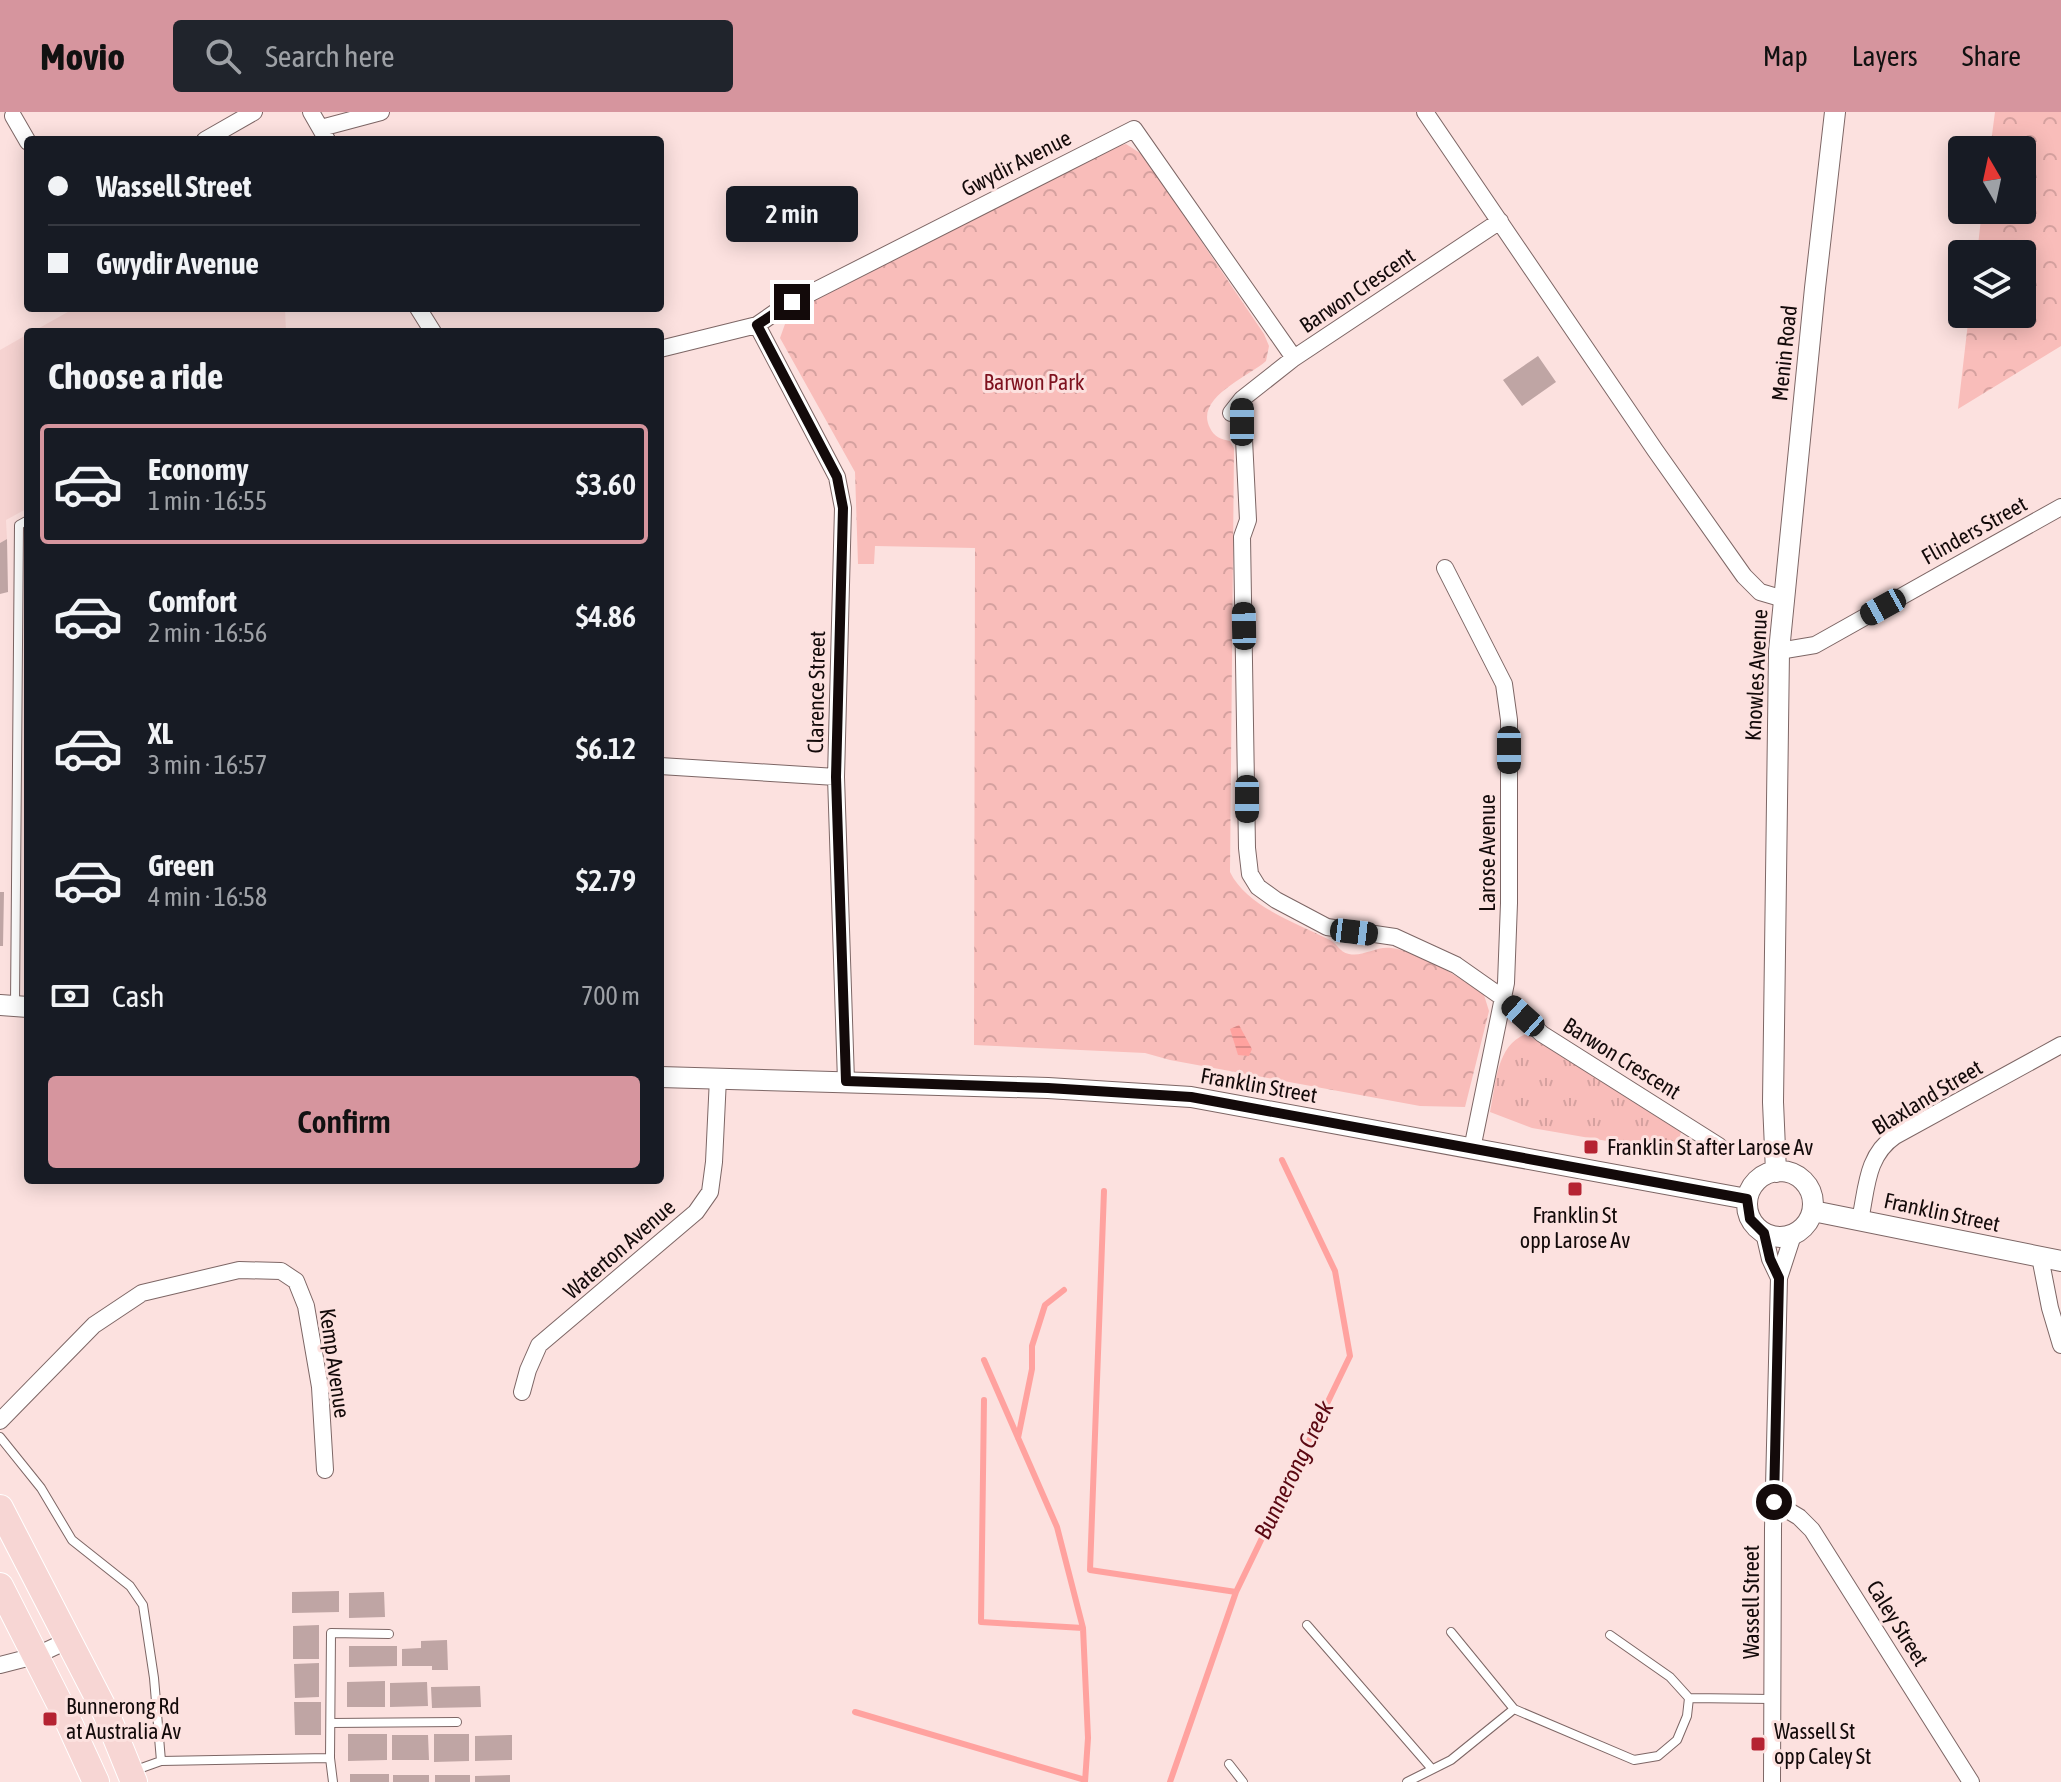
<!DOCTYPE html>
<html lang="en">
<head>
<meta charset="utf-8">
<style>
  body { margin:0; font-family:"Asap Condensed",sans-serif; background:#20242c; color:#f1f3f6; height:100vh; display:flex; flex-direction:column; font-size:30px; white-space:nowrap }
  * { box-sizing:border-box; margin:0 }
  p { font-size:26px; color:#9ea1a6 }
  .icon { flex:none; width:44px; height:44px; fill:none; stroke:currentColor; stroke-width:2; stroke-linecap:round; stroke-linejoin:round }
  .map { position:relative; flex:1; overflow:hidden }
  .details { position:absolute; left:24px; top:216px; width:640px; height:856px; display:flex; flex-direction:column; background:#171b24; border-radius:8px; box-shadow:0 4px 20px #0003 }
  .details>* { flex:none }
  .banner { position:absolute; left:24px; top:24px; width:640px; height:176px; border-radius:8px; box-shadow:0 4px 20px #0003; display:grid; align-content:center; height:176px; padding:0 24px; background:#171b24 }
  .needle { width:52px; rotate:351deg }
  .controls { position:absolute; left:1948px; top:24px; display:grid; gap:16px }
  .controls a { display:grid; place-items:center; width:88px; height:88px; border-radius:8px; background:#171b24; box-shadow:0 4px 20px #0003; font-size:40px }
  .end { position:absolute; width:36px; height:36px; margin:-18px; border:10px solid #130a0a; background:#fff; box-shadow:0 0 0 4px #fff }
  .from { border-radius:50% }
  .bubble { position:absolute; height:56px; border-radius:8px; background:#171b24; box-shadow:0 4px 20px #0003; font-size:26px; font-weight:600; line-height:56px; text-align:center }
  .car { position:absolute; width:24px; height:48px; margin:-24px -12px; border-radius:10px; box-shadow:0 0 6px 2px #0007; background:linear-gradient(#222 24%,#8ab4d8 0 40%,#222 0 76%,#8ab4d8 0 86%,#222 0) }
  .banner b { display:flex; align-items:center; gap:28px; height:76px; font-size:30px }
  .banner b+b { border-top:2px solid #363941 }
  .banner i { width:20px; height:20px; background:#f1f3f6 }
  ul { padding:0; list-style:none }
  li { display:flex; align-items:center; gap:24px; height:120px; margin:0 16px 12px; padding:0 8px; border:4px solid transparent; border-radius:8px }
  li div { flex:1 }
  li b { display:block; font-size:30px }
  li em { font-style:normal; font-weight:600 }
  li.on { border-color:#d6959e }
  li>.icon { width:72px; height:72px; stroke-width:1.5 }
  h2 { padding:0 24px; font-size:36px; line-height:96px }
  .pay { display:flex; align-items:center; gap:20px; height:88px; padding:0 24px; font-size:30px }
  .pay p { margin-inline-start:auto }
  .button { display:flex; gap:16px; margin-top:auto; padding:16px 24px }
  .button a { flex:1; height:92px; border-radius:8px; background:#d6959e; color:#111; font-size:32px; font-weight:600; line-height:92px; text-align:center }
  header { display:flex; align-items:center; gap:48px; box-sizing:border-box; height:112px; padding:0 40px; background:#d6959e; color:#111 }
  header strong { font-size:38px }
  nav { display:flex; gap:44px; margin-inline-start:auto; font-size:28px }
  .search { width:560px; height:72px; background:#20242c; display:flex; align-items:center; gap:20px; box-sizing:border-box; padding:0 28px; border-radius:8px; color:#9ea1a6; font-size:30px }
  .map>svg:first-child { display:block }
</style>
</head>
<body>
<header>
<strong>Movio</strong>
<div class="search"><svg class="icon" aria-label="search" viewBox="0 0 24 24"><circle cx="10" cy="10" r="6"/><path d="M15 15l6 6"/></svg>Search here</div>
<nav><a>Map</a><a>Layers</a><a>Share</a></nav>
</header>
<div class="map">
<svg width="2061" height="1670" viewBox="0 0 2061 1670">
  <defs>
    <pattern id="grass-tufts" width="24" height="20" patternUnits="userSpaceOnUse" patternTransform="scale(2)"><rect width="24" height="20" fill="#f9bdba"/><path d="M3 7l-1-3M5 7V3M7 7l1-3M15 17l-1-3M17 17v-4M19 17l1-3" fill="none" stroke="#d5a19f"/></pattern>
    <pattern id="park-crowns" width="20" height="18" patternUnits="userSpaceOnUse" patternTransform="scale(2)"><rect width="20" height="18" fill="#f9bdba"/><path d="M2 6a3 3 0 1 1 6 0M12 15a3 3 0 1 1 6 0" fill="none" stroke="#d5a19f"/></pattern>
    <pattern id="water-rules" width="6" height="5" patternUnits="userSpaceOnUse" patternTransform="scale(2)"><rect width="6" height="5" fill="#ffa29f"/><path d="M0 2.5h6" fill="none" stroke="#da8a88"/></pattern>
  </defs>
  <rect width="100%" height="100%" fill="#fce1df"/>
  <!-- built -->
  <path fill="#f6d3d1" d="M 75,196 L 285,196 L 286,220 L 32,220 Z
    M 28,222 L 28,396 L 6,408 L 7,427 L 0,431 L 0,238 Z"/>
  <!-- grass -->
  <path fill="url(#grass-tufts)" d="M 1526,922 L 1681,1020 L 1676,1041 L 1532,1016 L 1490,1000 C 1496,973 1496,933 1526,922 Z"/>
  <!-- park -->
  <path fill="url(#park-crowns)" d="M 1995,0 L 2061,0 L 2061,234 L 1958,297 L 1969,202 L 2022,202 L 2022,142 L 1977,142 L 1982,98 L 2022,98 L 2022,38 L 1990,38 Z
    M 1126,32 L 1143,43 L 1264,222 L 1269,234 L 1266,249 C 1248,265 1194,286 1210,316 C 1214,325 1221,327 1230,329 L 1234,336 L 1230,760 C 1247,795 1297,811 1330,828 C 1337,831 1339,840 1349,842 C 1363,845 1376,834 1391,836 C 1418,839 1462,866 1484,883 L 1489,899 L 1465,995 L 1420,994 L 1170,948 L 1145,941 L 974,933 L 975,436 L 875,434 L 874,452 L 858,452 L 855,360 L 780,226 L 790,198 L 1109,36 Z"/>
  <!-- water -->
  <path fill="url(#water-rules)" d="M 1239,913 L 1252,937 L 1249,944 L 1238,943 L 1230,917 Z"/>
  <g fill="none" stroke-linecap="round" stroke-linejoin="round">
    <!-- stream -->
    <path stroke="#ffa29f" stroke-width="6" d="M 1104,1079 L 1090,1458 L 1236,1480
      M 984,1248 L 1057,1415 L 1083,1516 L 1088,1626 L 1085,1670
      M 984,1288 L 981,1510 L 1083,1516
      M 1018,1326 L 1032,1257 L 1032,1234 L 1045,1193 L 1064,1178
      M 855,1600 L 1085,1668
      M 1170,1670 L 1236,1480 L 1350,1244 L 1335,1159 L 1282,1048"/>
  </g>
  <!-- building -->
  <path fill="#bfa5a4" d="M 1538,244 L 1556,270 L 1522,294 L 1503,268 Z
    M 7,427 L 8,480 L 0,482 L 0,431 Z
    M 25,653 L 28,653 L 28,741 L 24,741 Z
    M 0,780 L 4,780 L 3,834 L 0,834 Z
    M 339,1479 L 339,1500 L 292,1501 L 292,1480 Z
    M 384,1480 L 385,1505 L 349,1506 L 349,1481 Z
    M 319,1513 L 319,1547 L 293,1547 L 293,1514 Z
    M 447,1528 L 448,1558 L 432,1558 L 432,1554 L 402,1554 L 402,1537 L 421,1536 L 421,1529 Z
    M 349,1534 L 397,1534 L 397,1554 L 349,1555 Z
    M 319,1551 L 319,1585 L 295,1586 L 294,1552 Z
    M 385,1569 L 385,1595 L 347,1595 L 347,1570 Z
    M 427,1570 L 428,1594 L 390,1595 L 390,1571 Z
    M 480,1574 L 481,1595 L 432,1596 L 431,1575 Z
    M 294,1590 L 321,1590 L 321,1623 L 295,1623 Z
    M 348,1622 L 387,1622 L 387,1648 L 348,1649 Z
    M 434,1622 L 469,1622 L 469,1649 L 434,1650 Z
    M 392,1623 L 428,1623 L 429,1648 L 392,1648 Z
    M 512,1623 L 512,1648 L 475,1649 L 475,1624 Z
    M 350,1662 L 389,1662 L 389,1670 L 350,1670 Z
    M 393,1663 L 429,1663 L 429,1670 L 393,1670 Z
    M 435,1663 L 470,1663 L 470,1670 L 435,1670 Z
    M 510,1663 L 510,1670 L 475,1670 L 475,1664 Z"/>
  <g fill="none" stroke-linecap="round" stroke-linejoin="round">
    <defs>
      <path id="service" d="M 15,893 L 19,413 L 28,408
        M 0,1325 L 41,1376 L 72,1428 L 130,1474 L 143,1493 L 154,1566 L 161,1649
        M 1307,1513 L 1432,1657
        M 1451,1520 L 1514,1597 L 1634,1648 L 1658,1644 L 1677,1628 L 1687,1604 L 1689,1586 L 1670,1565 L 1610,1523
        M 1689,1586 L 1772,1587
        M 331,1611 L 457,1610
        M 1229,1652 L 1243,1670
        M 133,1659 L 161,1649 L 330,1646
        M 333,1670 L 330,1646 L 331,1521 L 389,1522
        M 1407,1670 L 1451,1648 L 1514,1597"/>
      <path id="minor" d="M 311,0 L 327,28
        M 1425,0 L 1655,338 L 1744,464 L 1760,480 L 1784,487
        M 13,4 L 28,30
        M 321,16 L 381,0
        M 205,28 L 254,0
        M 418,196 L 433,220
        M 757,213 L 837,365 L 843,396 L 836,665 L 846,969
        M 660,237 L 757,213 L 783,195 L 1134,17 L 1294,246
        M 1242,287 L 1248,408 L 1242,425 L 1247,736 L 1250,762 L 1258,775 L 1276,788 L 1327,815 L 1395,825 L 1456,853 L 1503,886 L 1542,922 L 1719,1034
        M 1231,301 L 1242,287 L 1294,246 L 1500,109
        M 1445,456 L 1504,572 L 1509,608 L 1509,791 L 1506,871 L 1472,1037
        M 1779,539 L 1815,533 L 2061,395
        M 660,654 L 836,665
        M 1860,1108 C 1867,1076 1866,1044 1895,1024 L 2061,933
        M 1764,1121 L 1770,1147 L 1779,1166
        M 2040,1145 L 2050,1196 L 2061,1233
        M 522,1280 L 528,1258 L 539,1233 L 696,1100 L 710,1080 L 714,1050 L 718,966
        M 0,1309 L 94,1213 L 142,1181 L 239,1158 L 281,1159 L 296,1169 L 306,1194 L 320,1275 L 325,1358
        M 1774,1390 L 1799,1405 L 1812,1418 L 1971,1670
        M 0,1553 L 35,1544 L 69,1528
        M 1772,1670 L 1773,1417 L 1779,1166 L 1793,1123"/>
      <path id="tertiary" d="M 0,893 L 28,895
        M 660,965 L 1048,976 L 1191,985 L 1747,1087
        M1747 1092a33 33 0 1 1 66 0a33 33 0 1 1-66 0Z
        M 1776,1060 L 1773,990 L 1779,539 L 1815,176 L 1835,0
        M 1813,1099 L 2061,1149"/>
      <path id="primary" d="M 0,1396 L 106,1601 L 134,1670
        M 0,1474 L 65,1602 L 96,1670"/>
    </defs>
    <!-- service casing -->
    <use href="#service" stroke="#7d6665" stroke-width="10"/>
    <!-- minor casing -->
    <use href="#minor" stroke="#7d6665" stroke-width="18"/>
    <!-- tertiary casing -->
    <use href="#tertiary" stroke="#7d6665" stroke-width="22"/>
    <!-- primary casing -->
    <use href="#primary" stroke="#fff" stroke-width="28"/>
    <!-- service -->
    <use href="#service" stroke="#fff" stroke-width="8"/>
    <!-- minor -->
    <use href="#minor" stroke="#fff" stroke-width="16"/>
    <!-- tertiary -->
    <use href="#tertiary" stroke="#fff" stroke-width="20"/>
    <!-- primary -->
    <use href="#primary" stroke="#f7d6d4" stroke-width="26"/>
  </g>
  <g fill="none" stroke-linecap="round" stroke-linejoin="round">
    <!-- route -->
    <path stroke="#130a0a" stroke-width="10" d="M 792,190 L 757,213 L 837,365 L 843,396 L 836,665 L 846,969 L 1048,976 L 1191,985 L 1747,1087 L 1750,1107 L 1764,1121 L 1770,1147 L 1779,1166 L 1774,1390"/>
  </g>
  <!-- markers -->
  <g fill="#b52332" stroke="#fce1df" stroke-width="3">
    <rect x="1583" y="1027" width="16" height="16" rx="4"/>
    <rect x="1567" y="1069" width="16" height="16" rx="4"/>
    <rect x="42" y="1599" width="16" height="16" rx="4"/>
    <rect x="1750" y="1624" width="16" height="16" rx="4"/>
  </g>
  <g text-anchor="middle" stroke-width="6" stroke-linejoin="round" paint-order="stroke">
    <!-- street labels -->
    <g font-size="22" fill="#130a0a" stroke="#fce1df">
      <text transform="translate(1016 51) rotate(-27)" y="8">Gwydir Avenue</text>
      <text transform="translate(1357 178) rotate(-34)" y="8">Barwon Crescent</text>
      <text transform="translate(1784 241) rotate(-84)" y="8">Menin Road</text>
      <text transform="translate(1974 418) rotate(-29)" y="8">Flinders Street</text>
      <text transform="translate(1756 563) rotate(-87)" y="8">Knowles Avenue</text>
      <text transform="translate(816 580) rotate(-89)" y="8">Clarence Street</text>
      <text transform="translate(1487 741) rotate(-90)" y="8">Larose Avenue</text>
      <text transform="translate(1622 946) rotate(32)" y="8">Barwon Crescent</text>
      <text transform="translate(1259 973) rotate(10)" y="8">Franklin Street</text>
      <text transform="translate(1927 985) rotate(-31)" y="8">Blaxland Street</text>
      <text transform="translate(1942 1100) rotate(12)" y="8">Franklin Street</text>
      <text transform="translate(619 1137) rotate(-41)" y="8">Waterton Avenue</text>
      <text transform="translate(335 1251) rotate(82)" y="8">Kemp Avenue</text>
      <text transform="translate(1751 1490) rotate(-90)" y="8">Wassell Street</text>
      <text transform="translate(1898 1511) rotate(58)" y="8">Caley Street</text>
    </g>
    <!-- park labels -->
    <g font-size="22" fill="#7e111e" stroke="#fce1df">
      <text x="1034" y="278">Barwon Park</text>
    </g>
    <!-- poi labels -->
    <g font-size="22" fill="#130a0a" stroke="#fce1df" text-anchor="start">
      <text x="1607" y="1043">Franklin St after Larose Av</text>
      <text x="1575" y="1111" text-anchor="middle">Franklin St<tspan x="1575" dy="25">opp Larose Av</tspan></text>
      <text x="66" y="1602">Bunnerong Rd<tspan x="66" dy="25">at Australia Av</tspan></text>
      <text x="1774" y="1627">Wassell St<tspan x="1774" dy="25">opp Caley St</tspan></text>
    </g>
    <!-- water labels -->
    <g font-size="24" font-style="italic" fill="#5b0812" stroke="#fce1df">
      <text transform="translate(1294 1358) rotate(-64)" y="8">Bunnerong Creek</text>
    </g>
  </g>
</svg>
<div class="controls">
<a><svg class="needle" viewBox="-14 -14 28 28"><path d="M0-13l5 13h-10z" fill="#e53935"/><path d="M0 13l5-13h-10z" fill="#9ea1a6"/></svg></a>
<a><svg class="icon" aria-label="layers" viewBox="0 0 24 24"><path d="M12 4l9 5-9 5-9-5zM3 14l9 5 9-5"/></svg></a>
</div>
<i class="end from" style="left:1774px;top:1390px"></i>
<i class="end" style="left:792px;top:190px"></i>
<div class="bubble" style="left:726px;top:74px;width:132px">2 min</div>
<i class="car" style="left:1242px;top:310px;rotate:0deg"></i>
<i class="car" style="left:1883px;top:495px;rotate:241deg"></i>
<i class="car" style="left:1244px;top:514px;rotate:359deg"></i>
<i class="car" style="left:1509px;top:638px;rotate:180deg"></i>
<i class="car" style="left:1247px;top:687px;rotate:180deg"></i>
<i class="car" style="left:1354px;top:820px;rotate:97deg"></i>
<i class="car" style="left:1523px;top:904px;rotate:312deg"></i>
<div class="banner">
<b><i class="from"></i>Wassell Street</b>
<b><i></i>Gwydir Avenue</b>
</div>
<section class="details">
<h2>Choose a ride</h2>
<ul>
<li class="on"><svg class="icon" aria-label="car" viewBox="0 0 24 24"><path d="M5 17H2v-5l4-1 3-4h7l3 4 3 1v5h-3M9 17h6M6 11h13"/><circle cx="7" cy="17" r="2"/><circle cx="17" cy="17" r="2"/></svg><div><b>Economy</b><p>1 min · 16:55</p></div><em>$3.60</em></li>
<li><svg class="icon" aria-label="car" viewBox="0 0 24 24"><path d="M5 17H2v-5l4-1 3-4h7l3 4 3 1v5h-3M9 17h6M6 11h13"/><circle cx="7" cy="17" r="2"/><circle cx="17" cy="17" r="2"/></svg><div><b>Comfort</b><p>2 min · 16:56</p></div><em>$4.86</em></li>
<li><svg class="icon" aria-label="car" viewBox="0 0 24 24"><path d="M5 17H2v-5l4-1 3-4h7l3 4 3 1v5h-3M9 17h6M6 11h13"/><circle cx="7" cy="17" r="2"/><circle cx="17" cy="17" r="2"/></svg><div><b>XL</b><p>3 min · 16:57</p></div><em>$6.12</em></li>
<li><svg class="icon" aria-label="car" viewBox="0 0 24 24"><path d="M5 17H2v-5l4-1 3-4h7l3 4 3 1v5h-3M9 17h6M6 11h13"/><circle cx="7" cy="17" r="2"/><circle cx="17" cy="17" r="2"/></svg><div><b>Green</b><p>4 min · 16:58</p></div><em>$2.79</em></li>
</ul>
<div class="pay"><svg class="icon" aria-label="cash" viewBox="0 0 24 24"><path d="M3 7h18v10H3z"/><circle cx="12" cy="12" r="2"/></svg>Cash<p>700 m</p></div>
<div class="button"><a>Confirm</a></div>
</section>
</div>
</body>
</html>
